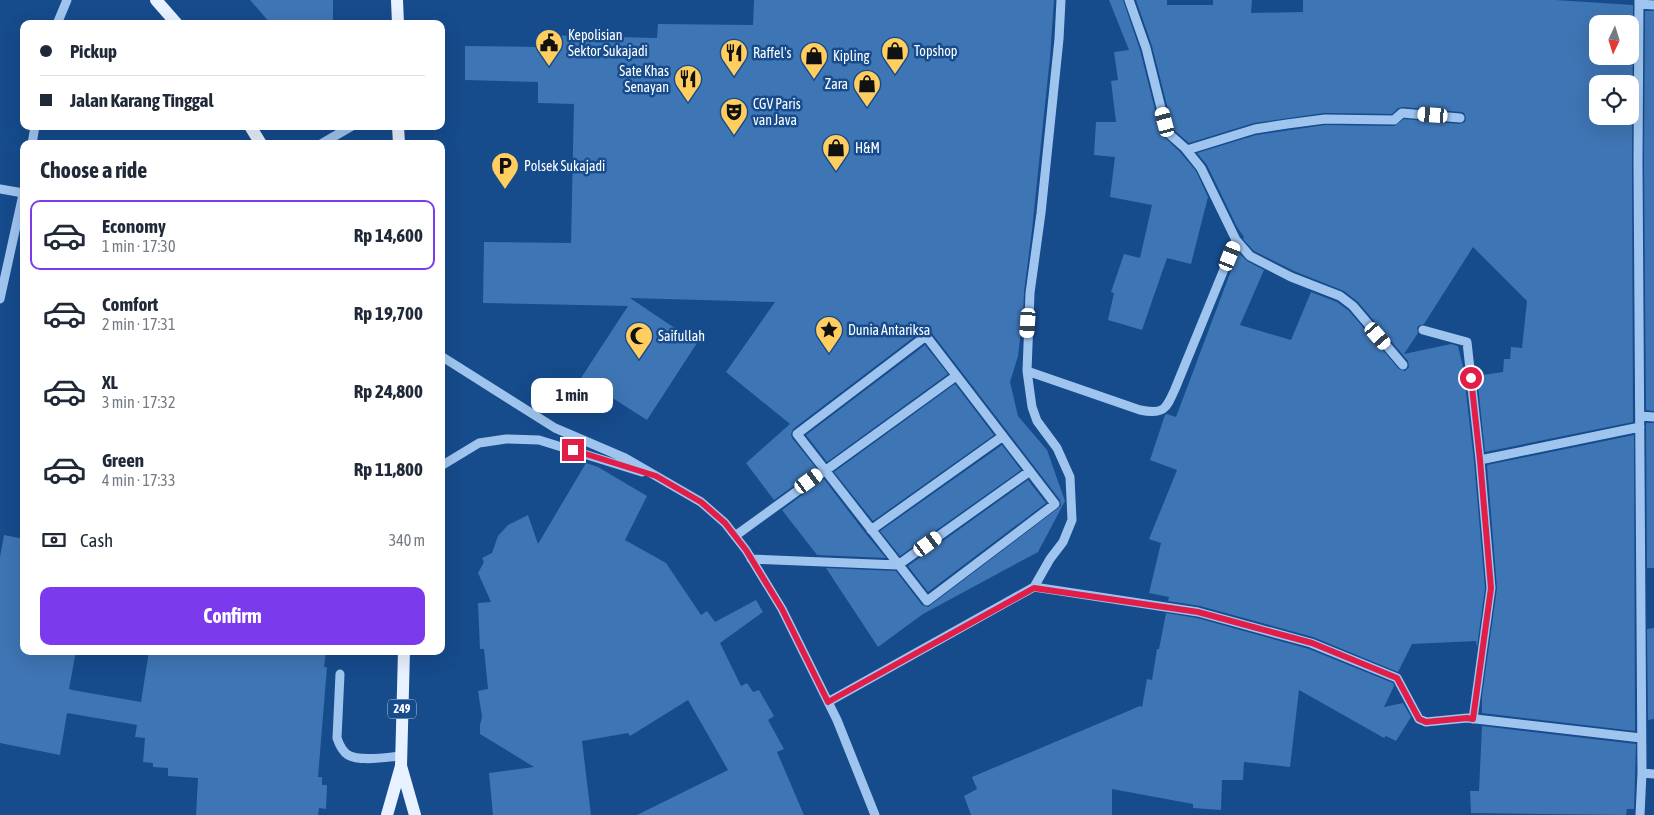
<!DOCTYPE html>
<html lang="en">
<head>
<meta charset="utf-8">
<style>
  body { margin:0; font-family:"Asap Condensed",sans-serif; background:#f6f6f7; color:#1f2937; height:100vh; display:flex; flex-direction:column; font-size:19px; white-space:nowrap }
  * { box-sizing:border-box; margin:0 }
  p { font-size:16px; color:#747a83 }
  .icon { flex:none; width:28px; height:28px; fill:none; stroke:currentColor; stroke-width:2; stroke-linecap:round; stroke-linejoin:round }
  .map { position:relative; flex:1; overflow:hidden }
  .panel { position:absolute; left:20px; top:140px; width:425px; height:515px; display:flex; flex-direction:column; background:#fff; border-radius:10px; box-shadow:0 5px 20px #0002 }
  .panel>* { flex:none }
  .top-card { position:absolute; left:20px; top:20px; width:425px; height:110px; border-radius:10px; box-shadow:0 5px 20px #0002; display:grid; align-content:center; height:110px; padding:0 20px; background:#fff }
  .needle { width:32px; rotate:184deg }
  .controls { position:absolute; left:1589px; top:15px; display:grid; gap:10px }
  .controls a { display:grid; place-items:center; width:50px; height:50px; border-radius:10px; background:#fff; box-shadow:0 5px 20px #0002; font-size:25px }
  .end { position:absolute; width:22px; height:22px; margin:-11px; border:6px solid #e11d48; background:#fff; box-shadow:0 0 0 2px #fff }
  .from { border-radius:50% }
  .bubble { position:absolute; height:35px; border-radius:10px; background:#fff; box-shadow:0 5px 20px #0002; font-size:16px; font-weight:700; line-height:35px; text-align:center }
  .car { position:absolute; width:15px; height:30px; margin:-15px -8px; border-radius:6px; box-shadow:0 0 4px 1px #0007; background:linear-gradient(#fff 24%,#345 0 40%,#fff 0 76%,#345 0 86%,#fff 0) }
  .top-card b { display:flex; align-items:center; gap:18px; height:48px; font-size:19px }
  .top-card b+b { border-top:1px solid #e0e1e3 }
  .top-card i { width:12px; height:12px; background:#1f2937 }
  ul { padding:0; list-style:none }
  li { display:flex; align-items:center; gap:15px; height:70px; margin:0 10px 8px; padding:0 10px; border:2px solid transparent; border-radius:10px }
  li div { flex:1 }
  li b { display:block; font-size:19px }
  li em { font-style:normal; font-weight:700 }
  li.active { border-color:#7c3aed }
  li>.icon { width:45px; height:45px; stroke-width:1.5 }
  h2 { padding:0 20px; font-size:22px; line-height:60px }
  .pay { display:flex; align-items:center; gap:12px; height:55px; padding:0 20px; font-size:19px }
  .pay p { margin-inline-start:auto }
  .cta { display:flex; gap:10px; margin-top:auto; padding:10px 20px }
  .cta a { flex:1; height:58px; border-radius:10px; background:#7c3aed; color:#fff; font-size:20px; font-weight:700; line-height:58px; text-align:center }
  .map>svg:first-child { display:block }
</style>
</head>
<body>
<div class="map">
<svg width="1654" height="815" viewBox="0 0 1654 815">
  <rect width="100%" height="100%" fill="#164b8c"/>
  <!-- building -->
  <path fill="#3e75b4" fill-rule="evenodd" d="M 250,0 L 333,0 L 333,24 L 271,24 Z
    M 754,0 L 1054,0 L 1050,57 L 1032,230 L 1024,292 L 1023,315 L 1018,356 L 1010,382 L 1018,416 L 1047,450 L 1065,501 L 1038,552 L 923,614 L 878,647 L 826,568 L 896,571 L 922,605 L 928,607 L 1061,506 L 1060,500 L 931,332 L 926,330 L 922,331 L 793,429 L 791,434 L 792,438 L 817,469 L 774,500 L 746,463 L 790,424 L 726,372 L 775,302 L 630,298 L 697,343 L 647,420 L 581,378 L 628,306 L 483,303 L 484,242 L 571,243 L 574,104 L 538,103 L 538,82 L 465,80 L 465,46 L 539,47 L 539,35 L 657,38 L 658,24 L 753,25 Z
    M 1109,0 L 1123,0 L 1140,50 L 1161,134 L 1180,152 L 1196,171 L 1208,197 L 1191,264 L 1167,258 L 1142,330 L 1108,320 L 1114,293 L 1111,292 L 1124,254 L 1140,258 L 1152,205 L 1110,197 L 1115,157 L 1094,155 L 1096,122 L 1116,122 L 1111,81 L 1118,80 L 1114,52 L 1129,50 Z
    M 1136,0 L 1167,0 L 1167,5 L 1213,5 L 1213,0 L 1252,0 L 1251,13 L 1303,12 L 1303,0 L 1555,0 L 1633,5 L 1632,163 L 1633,422 L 1485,452 L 1477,376 L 1503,372 L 1504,359 L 1510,359 L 1511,347 L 1522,348 L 1527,301 L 1473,247 L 1424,324 L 1418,326 L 1417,329 L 1418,333 L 1404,354 L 1451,344 L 1458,346 L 1463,367 L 1474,461 L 1485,588 L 1477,647 L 1476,641 L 1412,644 L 1398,672 L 1313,637 L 1200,606 L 1168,601 L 1169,597 L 1149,593 L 1161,543 L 1149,539 L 1177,470 L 1150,460 L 1165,415 L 1167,414 L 1176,417 L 1238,252 L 1247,261 L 1264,270 L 1240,325 L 1291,340 L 1311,292 L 1337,302 L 1349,311 L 1399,369 L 1405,371 L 1409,367 L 1408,361 L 1358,302 L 1344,291 L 1294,271 L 1254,251 L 1243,239 L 1244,237 L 1237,227 L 1207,165 L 1197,153 L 1256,135 L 1325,125 L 1394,126 L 1404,119 L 1459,124 L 1465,122 L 1466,118 L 1464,113 L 1461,112 L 1403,107 L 1398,108 L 1392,114 L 1324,113 L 1254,123 L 1189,143 L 1173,129 L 1152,46 ZM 1598,24 L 1630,24 L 1630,56 L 1598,56 ZM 1598,84 L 1630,84 L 1630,116 L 1598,116 Z
    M 1645,11 L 1654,11 L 1654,411 L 1646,410 L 1644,163 Z
    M 925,345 L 948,374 L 827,462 L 806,435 Z
    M 955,384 L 994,435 L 873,521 L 834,472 Z
    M 1646,423 L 1654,423 L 1654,568 L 1647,568 Z
    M 1634,435 L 1635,731 L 1482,713 L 1482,696 L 1497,588 L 1487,465 Z
    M 1002,445 L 1021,470 L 900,556 L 880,531 Z
    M 586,463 L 598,467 L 647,496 L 625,540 L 666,563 L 701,615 L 707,611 L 715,622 L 756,600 L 763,612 L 720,643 L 741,686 L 747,683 L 753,692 L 759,690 L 774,716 L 768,720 L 784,749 L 777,752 L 804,815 L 637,815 L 728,770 L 688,700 L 630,736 L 628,733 L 582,741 L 591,815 L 493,815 L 489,773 L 534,767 L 480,734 L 480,725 L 482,717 L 478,691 L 488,689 L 484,649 L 480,649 L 478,603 L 491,602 L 478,573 L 484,562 L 482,558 L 492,553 L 498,536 L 508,525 L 528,515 L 538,544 Z
    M 824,479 L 866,534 L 886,558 L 817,555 L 782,510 Z
    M 1028,480 L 1046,503 L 928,592 L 908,566 Z
    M 4,535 L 24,539 L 24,651 L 76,651 L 69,689 L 72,690 L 141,702 L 149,651 L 326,651 L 324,667 L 327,667 L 318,777 L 322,777 L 322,785 L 327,785 L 326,809 L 319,808 L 318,815 L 196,815 L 198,778 L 168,776 L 168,768 L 153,767 L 153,763 L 143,762 L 145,738 L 135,737 L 137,725 L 67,713 L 60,755 L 0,743 L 0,557 Z
    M 1166,613 L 1197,618 L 1309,649 L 1393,683 L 1394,686 L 1384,707 L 1403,703 L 1411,717 L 1396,741 L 1386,736 L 1384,738 L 1299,690 L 1290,767 L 1244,762 L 1243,780 L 1222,780 L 1221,810 L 1193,808 L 1193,804 L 1112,789 L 1112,815 L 971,815 L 964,796 L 977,789 L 972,777 L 1140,706 L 1142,707 L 1147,679 L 1152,680 L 1157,649 L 1159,649 Z
    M 1654,628 L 1654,719 L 1648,720 L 1647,629 Z
    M 1482,726 L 1636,744 L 1634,809 L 1627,809 L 1626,815 L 1471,813 L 1470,791 L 1479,791 Z"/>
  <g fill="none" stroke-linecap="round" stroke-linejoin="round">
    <!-- minor -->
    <path stroke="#9fc5ef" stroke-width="9" d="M 1129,0 L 1146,48 L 1167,132 L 1185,148 L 1201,168 L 1236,240 L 1250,256 L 1291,277 L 1340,296 L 1353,306 L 1403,365
      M 1639,0 L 1638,163 L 1642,773 L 1640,815
      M 1639,4 L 1654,5
      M 57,24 L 67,0
      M 32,144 L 35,126
      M 321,144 L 352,126
      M 1187,150 L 1255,129 L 1287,124 L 1325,119 L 1394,120 L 1402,113 L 1460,118
      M 0,189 L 23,193
      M 0,299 L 24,190
      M 1423,330 L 1467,342 L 1480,460 L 1491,588 L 1473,719
      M 926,336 L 1055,504 L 927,601 L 797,434 Z
      M 441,356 L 555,428 L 625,458 L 701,502 L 725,523 L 746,550 L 782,609 L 837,720 L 875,815
      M 1027,371 L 1140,410 C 1164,415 1166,409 1175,389 L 1236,240
      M 1640,416 L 1654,417
      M 1480,460 L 1640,427
      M 441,466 L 479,443 L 506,439 L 539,440 L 642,472
      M 871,530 L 1003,436
      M 735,536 L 956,376
      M 751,559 L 898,565 L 1030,471
      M 1034,587 L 1198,612 L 1311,643 L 1397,678 L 1419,719 L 1426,722 L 1467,718 L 1641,738
      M 340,674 L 337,738 C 339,744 342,751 348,755 C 360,762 388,757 401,756
      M 828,702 L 1034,587 L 1050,559 L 1063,542 L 1072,520 L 1070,477 L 1057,448 L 1037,421 L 1032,407 L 1027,371 L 1030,293 L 1041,213 L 1059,39 L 1061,0
      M 1642,773 L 1654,774"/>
    <!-- major -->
    <path stroke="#e8f1ff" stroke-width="12" d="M 156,0 L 177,24
      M 397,0 L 398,24
      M 250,126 L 261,144
      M 398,126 L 399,144
      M 401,766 L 415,815
      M 387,815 L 401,766 L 404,651"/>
  </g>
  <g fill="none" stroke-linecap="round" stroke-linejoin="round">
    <!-- route -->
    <path stroke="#e11d48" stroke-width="6" d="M 573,450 L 656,476 L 701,502 L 725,523 L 746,550 L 782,609 L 828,702 L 1034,588 L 1198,612 L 1312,643 L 1397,678 L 1419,719 L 1426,722 L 1467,718 L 1473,719 L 1491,588 L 1480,460 L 1471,378"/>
  </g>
  <!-- icons -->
  <defs>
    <symbol id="civic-pin" viewBox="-11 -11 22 30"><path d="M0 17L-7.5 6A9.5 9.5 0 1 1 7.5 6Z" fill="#ffce5e" stroke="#164b8c"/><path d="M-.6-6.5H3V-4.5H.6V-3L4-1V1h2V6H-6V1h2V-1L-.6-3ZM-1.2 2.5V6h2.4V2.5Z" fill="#111"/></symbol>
    <symbol id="shop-pin" viewBox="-11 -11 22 30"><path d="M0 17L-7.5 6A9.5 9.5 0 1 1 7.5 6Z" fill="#ffce5e" stroke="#164b8c"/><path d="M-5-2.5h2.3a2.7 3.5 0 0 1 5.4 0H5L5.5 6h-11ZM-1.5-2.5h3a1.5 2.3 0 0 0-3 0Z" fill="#111"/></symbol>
    <symbol id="restaurant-pin" viewBox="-11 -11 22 30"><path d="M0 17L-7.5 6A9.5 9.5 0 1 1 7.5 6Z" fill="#ffce5e" stroke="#164b8c"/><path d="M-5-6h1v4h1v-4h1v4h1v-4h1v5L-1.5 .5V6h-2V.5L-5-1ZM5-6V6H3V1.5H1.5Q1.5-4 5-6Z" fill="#111"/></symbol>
    <symbol id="theatre-pin" viewBox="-11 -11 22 30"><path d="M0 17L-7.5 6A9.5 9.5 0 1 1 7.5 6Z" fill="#ffce5e" stroke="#164b8c"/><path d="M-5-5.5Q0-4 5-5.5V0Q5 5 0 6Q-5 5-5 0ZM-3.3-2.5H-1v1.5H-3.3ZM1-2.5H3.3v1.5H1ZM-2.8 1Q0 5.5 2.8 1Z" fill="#111"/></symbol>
    <symbol id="parking-pin" viewBox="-11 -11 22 30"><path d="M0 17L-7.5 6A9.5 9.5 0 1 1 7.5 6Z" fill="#ffce5e" stroke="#164b8c"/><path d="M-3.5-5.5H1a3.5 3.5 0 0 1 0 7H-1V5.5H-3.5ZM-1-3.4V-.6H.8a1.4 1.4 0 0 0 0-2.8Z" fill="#111"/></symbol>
    <symbol id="sight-pin" viewBox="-11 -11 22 30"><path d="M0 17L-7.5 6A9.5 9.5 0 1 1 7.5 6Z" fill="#ffce5e" stroke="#164b8c"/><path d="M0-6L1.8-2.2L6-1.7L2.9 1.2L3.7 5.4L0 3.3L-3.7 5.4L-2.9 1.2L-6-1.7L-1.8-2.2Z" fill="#111"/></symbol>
    <symbol id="mosque-pin" viewBox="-11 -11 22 30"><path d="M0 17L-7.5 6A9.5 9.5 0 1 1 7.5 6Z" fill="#ffce5e" stroke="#164b8c"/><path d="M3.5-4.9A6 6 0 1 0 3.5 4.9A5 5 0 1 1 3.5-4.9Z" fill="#111"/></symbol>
  </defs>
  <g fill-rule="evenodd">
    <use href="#civic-pin" x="533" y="27" width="32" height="43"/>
    <use href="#shop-pin" x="879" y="35" width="32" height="43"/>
    <use href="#restaurant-pin" x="718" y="37" width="32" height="43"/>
    <use href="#shop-pin" x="798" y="40" width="32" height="43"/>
    <use href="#restaurant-pin" x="672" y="63" width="32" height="43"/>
    <use href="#shop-pin" x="851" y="68" width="32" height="43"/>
    <use href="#theatre-pin" x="718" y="96" width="32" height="43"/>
    <use href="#shop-pin" x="820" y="132" width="32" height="43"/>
    <use href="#parking-pin" x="489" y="150" width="32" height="43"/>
    <use href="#sight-pin" x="813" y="314" width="32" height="43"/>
    <use href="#mosque-pin" x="623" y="320" width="32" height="43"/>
  </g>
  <g text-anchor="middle" stroke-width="5" stroke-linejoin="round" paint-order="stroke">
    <!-- shield labels -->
    <rect fill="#164b8c" stroke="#b9c9dc" stroke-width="1" x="388" y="699.5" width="28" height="19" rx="4"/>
    <g font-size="12" font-weight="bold" fill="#fff">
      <text x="402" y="713">249</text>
    </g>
    <!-- poi labels -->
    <g font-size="14" fill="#fff" stroke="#164b8c" text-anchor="start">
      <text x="568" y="40">Kepolisian<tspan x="568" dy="16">Sektor Sukajadi</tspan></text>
      <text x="914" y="56">Topshop</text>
      <text x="753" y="58">Raffel's</text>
      <text x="833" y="61">Kipling</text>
      <text x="669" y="76" text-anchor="end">Sate Khas<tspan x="669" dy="16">Senayan</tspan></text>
      <text x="848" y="89" text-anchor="end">Zara</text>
      <text x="753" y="109">CGV Paris<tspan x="753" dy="16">van Java</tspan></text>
      <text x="855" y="153">H&amp;M</text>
      <text x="524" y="171">Polsek Sukajadi</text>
      <text x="848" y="335">Dunia Antariksa</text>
      <text x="658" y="341">Saifullah</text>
    </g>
  </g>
</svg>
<div class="controls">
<a><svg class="needle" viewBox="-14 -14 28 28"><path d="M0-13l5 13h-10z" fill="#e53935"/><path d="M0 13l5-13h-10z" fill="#747a83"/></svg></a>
<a><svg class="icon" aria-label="locate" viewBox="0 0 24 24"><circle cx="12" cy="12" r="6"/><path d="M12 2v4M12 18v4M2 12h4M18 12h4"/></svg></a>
</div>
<i class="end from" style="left:1471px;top:378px"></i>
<i class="end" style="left:573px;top:450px"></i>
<div class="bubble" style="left:531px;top:378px;width:82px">1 min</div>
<i class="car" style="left:1433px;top:115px;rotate:274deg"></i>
<i class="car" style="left:1165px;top:122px;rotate:345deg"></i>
<i class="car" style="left:1230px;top:256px;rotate:22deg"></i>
<i class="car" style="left:1028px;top:323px;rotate:184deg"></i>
<i class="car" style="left:1378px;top:336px;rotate:139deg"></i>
<i class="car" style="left:809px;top:481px;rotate:54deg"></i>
<i class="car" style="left:928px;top:544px;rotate:54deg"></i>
<div class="top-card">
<b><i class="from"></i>Pickup</b>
<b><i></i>Jalan Karang Tinggal</b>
</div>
<section class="panel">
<h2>Choose a ride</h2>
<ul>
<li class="active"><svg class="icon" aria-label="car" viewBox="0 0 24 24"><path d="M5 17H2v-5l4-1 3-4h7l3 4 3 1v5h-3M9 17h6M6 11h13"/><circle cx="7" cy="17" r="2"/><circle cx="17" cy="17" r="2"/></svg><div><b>Economy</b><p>1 min · 17:30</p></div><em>Rp 14,600</em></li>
<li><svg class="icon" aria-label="car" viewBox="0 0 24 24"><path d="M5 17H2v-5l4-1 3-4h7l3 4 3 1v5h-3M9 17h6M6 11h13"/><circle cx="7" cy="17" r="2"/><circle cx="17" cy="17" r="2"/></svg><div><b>Comfort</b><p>2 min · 17:31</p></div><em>Rp 19,700</em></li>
<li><svg class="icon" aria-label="car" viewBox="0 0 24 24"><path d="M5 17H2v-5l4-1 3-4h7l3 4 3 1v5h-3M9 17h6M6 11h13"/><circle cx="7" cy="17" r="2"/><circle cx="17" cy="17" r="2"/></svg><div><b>XL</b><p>3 min · 17:32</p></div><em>Rp 24,800</em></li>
<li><svg class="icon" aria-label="car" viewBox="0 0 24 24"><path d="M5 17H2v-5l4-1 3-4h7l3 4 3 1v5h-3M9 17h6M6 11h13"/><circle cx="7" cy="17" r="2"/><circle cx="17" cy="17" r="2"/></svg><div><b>Green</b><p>4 min · 17:33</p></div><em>Rp 11,800</em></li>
</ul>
<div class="pay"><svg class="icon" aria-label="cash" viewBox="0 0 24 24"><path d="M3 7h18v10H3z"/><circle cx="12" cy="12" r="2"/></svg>Cash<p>340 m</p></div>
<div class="cta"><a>Confirm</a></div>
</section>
</div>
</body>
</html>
